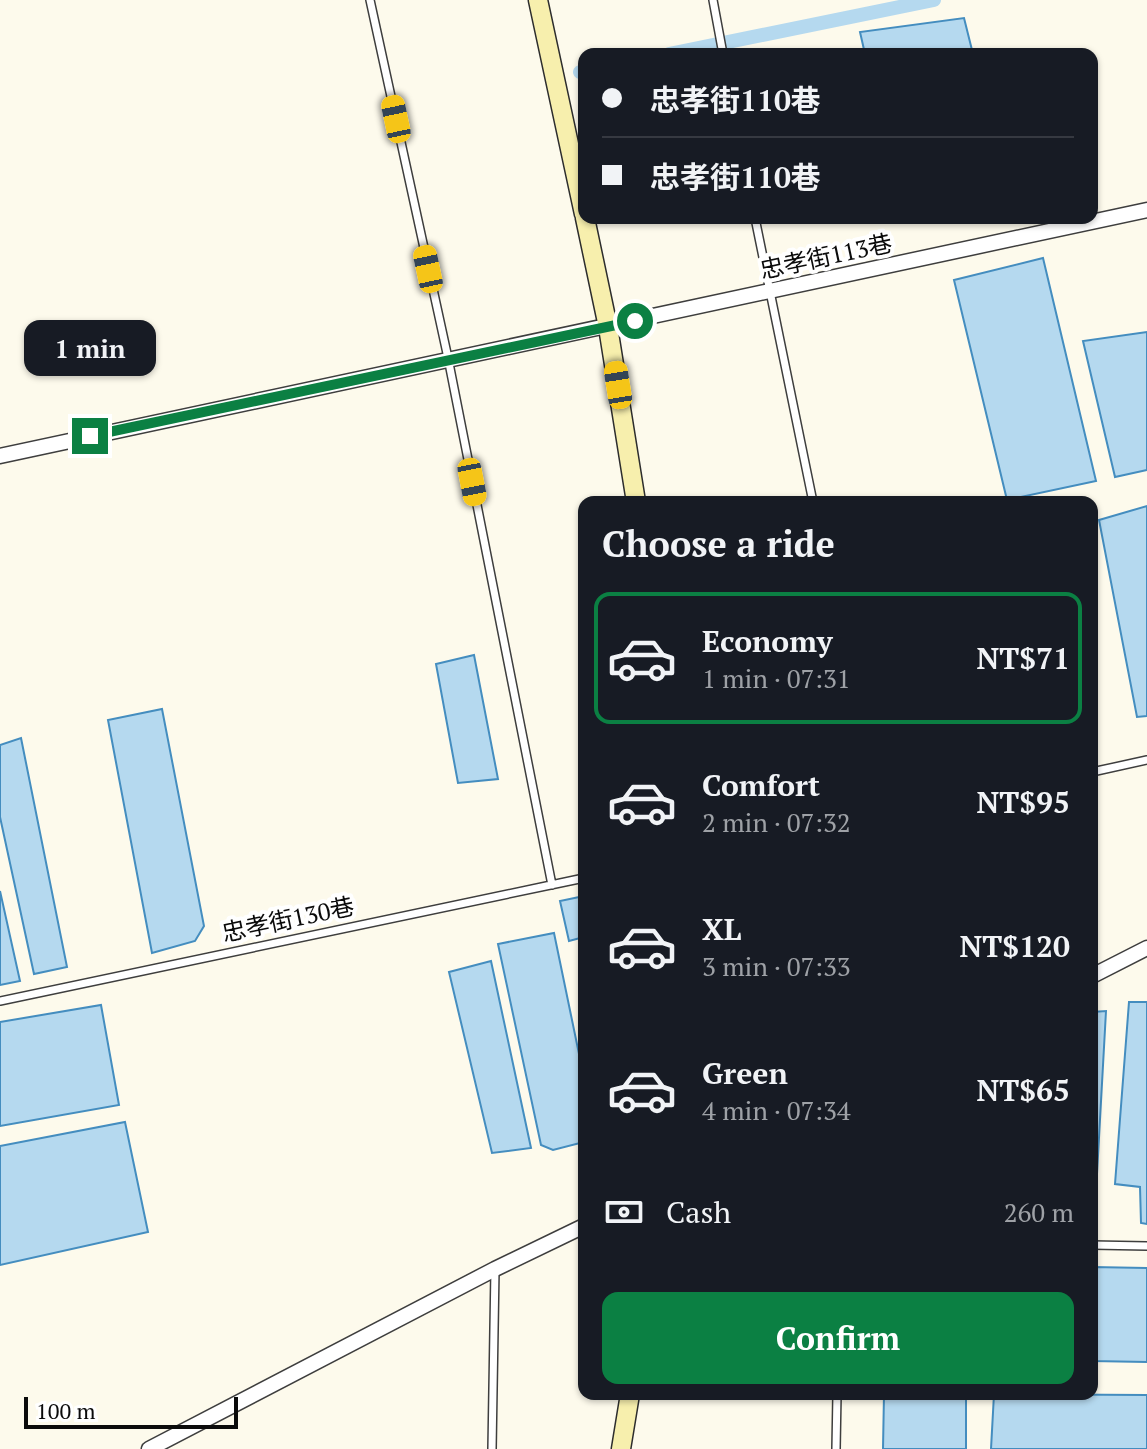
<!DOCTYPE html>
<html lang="en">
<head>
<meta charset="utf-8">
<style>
  body { margin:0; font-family:"PT Serif","Noto Sans TC",serif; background:#242831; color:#f1f3f6; height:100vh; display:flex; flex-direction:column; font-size:30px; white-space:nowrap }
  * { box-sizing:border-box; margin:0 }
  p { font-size:26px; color:#9ea1a6 }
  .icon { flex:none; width:44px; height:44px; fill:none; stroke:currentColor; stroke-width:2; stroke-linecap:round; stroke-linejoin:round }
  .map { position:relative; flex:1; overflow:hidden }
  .details { position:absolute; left:578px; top:496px; width:520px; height:904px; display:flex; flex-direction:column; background:#171b24; border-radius:16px; box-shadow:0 2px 6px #0004 }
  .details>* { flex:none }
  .top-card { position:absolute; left:578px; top:48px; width:520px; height:176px; border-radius:16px; box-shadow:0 2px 6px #0004; display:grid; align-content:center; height:176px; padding:0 24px; background:#171b24 }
  .scale { position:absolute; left:24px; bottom:20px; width:214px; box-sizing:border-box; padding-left:8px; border:4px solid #0b0b0b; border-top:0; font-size:22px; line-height:28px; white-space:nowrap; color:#0b0b0b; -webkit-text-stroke:6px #fff; paint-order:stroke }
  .end { position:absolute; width:36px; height:36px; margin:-18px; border:10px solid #0b8043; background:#fff; box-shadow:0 0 0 4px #fff }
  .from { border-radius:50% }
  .bubble { position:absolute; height:56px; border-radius:16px; background:#171b24; box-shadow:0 2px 6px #0004; font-size:26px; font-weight:700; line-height:56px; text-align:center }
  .car { position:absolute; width:24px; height:48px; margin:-24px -12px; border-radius:10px; box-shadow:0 0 6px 2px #0007; background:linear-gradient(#f5c518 24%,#345 0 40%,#f5c518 0 76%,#345 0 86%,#f5c518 0) }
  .top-card b { display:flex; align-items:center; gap:28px; height:76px; font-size:30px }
  .top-card b+b { border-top:2px solid #363941 }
  .top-card i { width:20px; height:20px; background:#f1f3f6 }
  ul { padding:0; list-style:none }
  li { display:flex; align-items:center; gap:24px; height:132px; margin:0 16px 12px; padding:0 8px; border:4px solid transparent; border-radius:16px }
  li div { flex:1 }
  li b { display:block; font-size:30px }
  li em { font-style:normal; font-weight:700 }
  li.selected { border-color:#0b8043 }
  li>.icon { width:72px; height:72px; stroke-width:1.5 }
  h2 { padding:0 24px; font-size:36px; line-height:96px }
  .pay { display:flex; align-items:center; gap:20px; height:88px; padding:0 24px; font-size:30px }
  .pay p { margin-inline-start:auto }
  .action { display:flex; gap:16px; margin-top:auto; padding:16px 24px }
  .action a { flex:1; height:92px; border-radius:16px; background:#0b8043; color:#fff; font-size:32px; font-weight:700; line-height:92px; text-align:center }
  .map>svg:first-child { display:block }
</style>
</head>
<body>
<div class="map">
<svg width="1147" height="1449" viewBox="0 0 1147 1449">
  <rect width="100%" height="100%" fill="#fdfaec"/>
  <!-- water -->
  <path fill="#b5d9ef" stroke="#448dbf" stroke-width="2" d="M 964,18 L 973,54 L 865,54 L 860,32 Z
    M 1043,258 L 1096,481 L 1007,500 L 954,280 Z
    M 1147,332 L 1147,470 L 1115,477 L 1083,341 Z
    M 1147,506 L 1147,716 L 1137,717 L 1099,520 Z
    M 474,655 L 498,779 L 458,783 L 436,664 Z
    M 162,709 L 204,926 L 195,941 L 152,953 L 108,720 Z
    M 21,738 L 67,967 L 34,974 L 0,817 L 0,745 Z
    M 0,891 L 20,981 L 0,985 Z
    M 584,896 L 584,937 L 569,941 L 560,901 Z
    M 554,933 L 584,1078 L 584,1142 L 553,1150 L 541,1145 L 498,944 Z
    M 491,961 L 531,1148 L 492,1153 L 449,972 Z
    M 1129,1002 L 1147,1002 L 1147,1224 L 1141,1223 L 1140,1187 L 1115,1184 Z
    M 101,1005 L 119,1105 L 0,1126 L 0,1022 Z
    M 1106,1011 L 1094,1228 L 1092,1229 L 1092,1012 Z
    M 125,1122 L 148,1232 L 0,1265 L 0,1146 Z
    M 1092,1267 L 1147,1268 L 1147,1362 L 1092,1361 Z
    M 884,1394 L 966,1394 L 966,1449 L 883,1449 Z
    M 994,1394 L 1147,1395 L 1147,1449 L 991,1449 Z"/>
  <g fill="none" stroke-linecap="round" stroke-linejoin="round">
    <!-- canal -->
    <path stroke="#b5d9ef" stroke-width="14" d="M 669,54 L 934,0
      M 580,72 L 584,71"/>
    <defs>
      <path id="lane" d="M 370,0 L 448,358 L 552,885
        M 713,0 L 723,54
        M 755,218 L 813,502
        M 1092,772 L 1147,760
        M 0,1001 L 584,878
        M 1092,1245 L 1147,1246
        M 492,1449 L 495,1269
        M 836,1449 L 837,1394"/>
      <path id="street" d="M 0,456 L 1147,210
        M 1092,976 L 1147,948
        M 149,1449 L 495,1269 L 584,1226"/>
      <path id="secondary" d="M 538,0 L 584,214
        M 585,218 L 608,327 L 636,502
        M 621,1449 L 630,1394"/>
    </defs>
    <!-- lane casing -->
    <use href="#lane" stroke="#3e3e3e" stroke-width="10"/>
    <!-- street casing -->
    <use href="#street" stroke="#3e3e3e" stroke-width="17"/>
    <!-- secondary casing -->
    <use href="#secondary" stroke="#2d2d2d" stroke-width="21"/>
    <!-- lane -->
    <use href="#lane" stroke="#fff" stroke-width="7"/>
    <!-- street -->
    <use href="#street" stroke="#fff" stroke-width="14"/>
    <!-- secondary -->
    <use href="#secondary" stroke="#f7efad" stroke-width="18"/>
  </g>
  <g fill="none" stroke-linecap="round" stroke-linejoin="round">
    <!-- route -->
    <path stroke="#0b8043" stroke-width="10" d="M 90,436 L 635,321"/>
  </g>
  <g text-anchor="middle" stroke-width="8" stroke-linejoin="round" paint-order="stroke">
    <!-- street labels -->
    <g font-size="24" fill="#0b0b0b" stroke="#fff">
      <text transform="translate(826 257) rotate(-12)" y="8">忠孝街113巷</text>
      <text transform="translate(288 920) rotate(-12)" y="8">忠孝街130巷</text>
    </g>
  </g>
</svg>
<div class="scale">100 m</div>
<i class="end from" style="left:635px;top:321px"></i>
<i class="end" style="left:90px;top:436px"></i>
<div class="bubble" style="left:24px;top:320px;width:132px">1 min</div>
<i class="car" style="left:396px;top:119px;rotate:348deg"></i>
<i class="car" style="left:428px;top:269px;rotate:348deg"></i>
<i class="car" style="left:618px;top:385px;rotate:351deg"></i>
<i class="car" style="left:472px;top:482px;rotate:169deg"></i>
<div class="top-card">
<b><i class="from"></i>忠孝街110巷</b>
<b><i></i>忠孝街110巷</b>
</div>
<section class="details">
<h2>Choose a ride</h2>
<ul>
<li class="selected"><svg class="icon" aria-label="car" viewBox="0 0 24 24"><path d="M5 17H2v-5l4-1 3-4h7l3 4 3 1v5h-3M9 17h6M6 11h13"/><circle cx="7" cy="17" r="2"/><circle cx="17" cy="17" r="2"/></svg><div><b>Economy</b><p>1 min · 07:31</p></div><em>NT$71</em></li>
<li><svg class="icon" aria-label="car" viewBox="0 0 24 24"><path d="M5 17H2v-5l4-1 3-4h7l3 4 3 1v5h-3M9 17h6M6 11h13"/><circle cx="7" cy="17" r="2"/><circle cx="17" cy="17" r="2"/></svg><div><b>Comfort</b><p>2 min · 07:32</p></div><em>NT$95</em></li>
<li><svg class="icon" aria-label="car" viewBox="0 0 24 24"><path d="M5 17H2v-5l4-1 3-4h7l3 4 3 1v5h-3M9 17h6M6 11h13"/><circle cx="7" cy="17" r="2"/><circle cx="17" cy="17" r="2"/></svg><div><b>XL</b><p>3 min · 07:33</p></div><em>NT$120</em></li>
<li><svg class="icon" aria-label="car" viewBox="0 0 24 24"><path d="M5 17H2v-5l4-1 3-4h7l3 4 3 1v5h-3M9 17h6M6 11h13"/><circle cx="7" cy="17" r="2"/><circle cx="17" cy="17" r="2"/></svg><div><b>Green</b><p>4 min · 07:34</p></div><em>NT$65</em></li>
</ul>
<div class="pay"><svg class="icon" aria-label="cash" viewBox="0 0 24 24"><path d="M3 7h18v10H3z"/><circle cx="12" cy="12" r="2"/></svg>Cash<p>260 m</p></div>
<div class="action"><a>Confirm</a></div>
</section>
</div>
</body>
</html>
